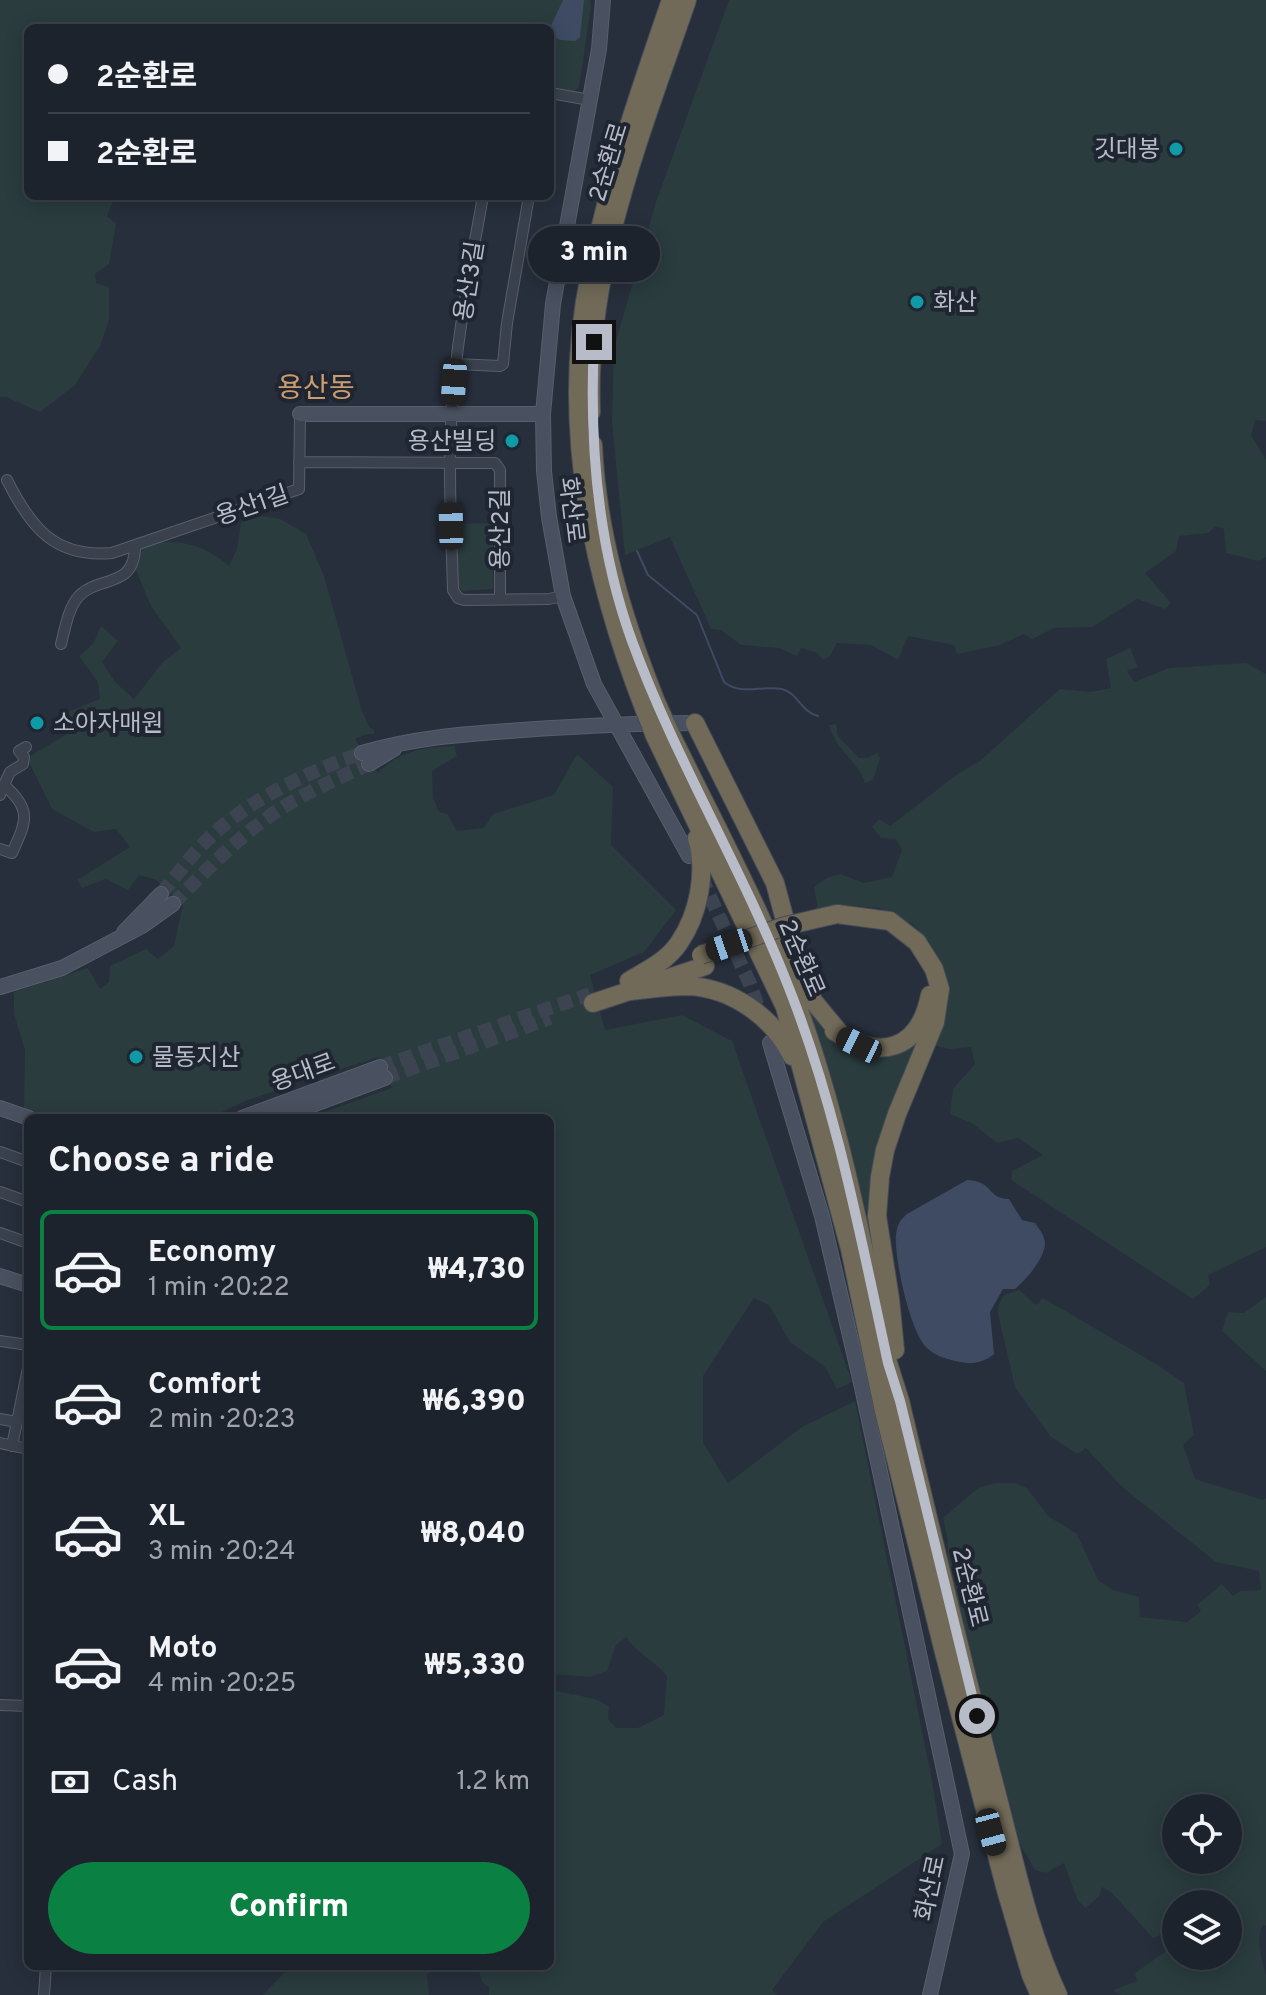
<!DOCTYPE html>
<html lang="en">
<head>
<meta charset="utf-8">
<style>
  body { margin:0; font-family:Overpass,"Noto Sans KR",sans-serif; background:#252b35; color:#f1f3f6; height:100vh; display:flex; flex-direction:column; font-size:30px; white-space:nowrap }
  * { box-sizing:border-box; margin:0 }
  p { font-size:26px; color:#a0a4aa }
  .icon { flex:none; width:44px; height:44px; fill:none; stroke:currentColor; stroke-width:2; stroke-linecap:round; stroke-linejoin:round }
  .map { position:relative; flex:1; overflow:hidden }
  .sheet { position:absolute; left:24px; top:1114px; width:530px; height:856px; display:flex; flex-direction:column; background:#1d232d; border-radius:12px; box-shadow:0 4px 20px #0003,0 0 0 2px #3b4049 }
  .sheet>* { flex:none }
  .hud { position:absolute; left:24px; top:24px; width:530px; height:176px; border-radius:12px; box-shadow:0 4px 20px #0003,0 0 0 2px #3b4049; display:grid; align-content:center; height:176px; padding:0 24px; background:#1d232d }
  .buttons { position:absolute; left:1162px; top:1794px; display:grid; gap:16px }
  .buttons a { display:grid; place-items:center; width:80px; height:80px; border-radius:50%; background:#1d232d; box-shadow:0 4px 20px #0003,0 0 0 2px #3b4049; font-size:40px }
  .end { position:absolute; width:36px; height:36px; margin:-18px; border:10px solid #b7bcc8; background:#111; box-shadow:0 0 0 4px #111 }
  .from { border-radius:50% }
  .bubble { position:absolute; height:56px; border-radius:28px; background:#1d232d; box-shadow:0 4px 20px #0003,0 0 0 2px #3b4049; font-size:26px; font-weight:800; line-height:56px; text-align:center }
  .car { position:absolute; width:24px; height:48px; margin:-24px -12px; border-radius:10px; box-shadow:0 0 6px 2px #0007; background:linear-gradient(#222 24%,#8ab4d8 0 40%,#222 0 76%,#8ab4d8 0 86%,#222 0) }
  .hud b { display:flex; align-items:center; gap:28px; height:76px; font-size:30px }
  .hud b+b { border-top:2px solid #3b4049 }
  .hud i { width:20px; height:20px; background:#f1f3f6 }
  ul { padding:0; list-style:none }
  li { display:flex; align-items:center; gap:24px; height:120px; margin:0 16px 12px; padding:0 8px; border:4px solid transparent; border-radius:12px }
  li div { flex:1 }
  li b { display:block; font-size:30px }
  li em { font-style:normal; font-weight:800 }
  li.current { border-color:#0b8043 }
  li>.icon { width:72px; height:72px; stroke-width:1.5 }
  h2 { padding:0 24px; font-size:36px; line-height:96px }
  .pay { display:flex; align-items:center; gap:20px; height:88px; padding:0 24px; font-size:30px }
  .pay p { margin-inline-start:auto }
  .action { display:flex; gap:16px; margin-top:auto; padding:16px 24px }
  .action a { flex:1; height:92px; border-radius:48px; background:#0b8043; color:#fff; font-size:32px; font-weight:800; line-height:92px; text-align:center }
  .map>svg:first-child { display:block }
</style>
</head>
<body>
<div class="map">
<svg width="1266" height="1995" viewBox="0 0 1266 1995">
  <rect width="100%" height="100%" fill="#272f3c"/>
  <!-- green -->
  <path fill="#2a3c3e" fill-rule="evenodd" d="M 0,0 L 590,0 L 591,6 L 579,87 L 573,92 L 550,89 L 550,28 L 28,28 L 28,196 L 115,196 L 107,216 L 116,224 L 109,264 L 95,274 L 96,283 L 109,287 L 109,320 L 100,346 L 75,385 L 40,412 L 6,397 L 0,397 Z
    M 729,0 L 1266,0 L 1266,421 L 1255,420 L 1251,435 L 1266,460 L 1266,557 L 1259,561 L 1226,553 L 1224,529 L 1216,526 L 1208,533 L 1179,536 L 1176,551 L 1145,573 L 1171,603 L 1165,609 L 1137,599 L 1092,627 L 1054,628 L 1032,639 L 1024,634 L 1000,645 L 957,654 L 954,645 L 908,636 L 898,660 L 871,645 L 837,643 L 830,656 L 823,660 L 817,653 L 801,648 L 797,656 L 779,648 L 741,645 L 721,630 L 711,629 L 670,537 L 625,555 L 612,422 L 614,348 L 656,202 Z
    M 257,515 L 280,519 L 306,534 L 324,576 L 361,708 L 369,727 L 374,730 L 374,734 L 366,734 L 355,739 L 378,773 C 399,751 424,747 454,746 L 457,756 L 432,771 L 433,798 L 439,812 L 447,814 L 457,831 L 484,828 L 493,814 L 554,795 L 577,754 L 613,787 L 611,845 L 676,910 L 644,952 L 590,975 L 605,1030 L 682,1015 L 732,1041 L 852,1382 L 837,1389 L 825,1367 L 790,1342 L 769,1305 L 754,1298 L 703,1376 L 703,1443 L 728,1483 L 802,1427 L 855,1401 L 932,1780 L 942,1844 L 823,1922 L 772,1990 L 777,1995 L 489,1995 L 489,1987 L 482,1982 L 478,1966 L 550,1966 L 550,1695 L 557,1691 L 595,1699 L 609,1706 L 608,1719 L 616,1728 L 638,1728 L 664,1715 L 667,1676 C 655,1661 637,1654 626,1637 L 616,1645 L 607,1671 L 590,1677 L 550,1674 L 550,1118 L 307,1118 L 392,1088 L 378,1057 L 245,1101 L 209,1118 L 55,1118 L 24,1109 L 25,1050 L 14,1014 L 14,992 L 88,968 L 100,989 L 109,982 L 110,966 L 146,949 L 158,959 L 174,946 L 183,904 L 156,880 L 139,875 L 128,890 L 106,879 L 82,888 L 77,880 L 130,847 L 116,829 L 94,832 L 52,809 L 27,758 L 67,734 L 58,716 L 100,699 L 98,682 L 79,656 L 93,644 L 101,626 L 118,641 L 102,662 L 115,682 L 134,699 L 163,662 L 181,648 L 151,606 L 135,568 L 144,545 C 178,538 202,543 229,566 L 237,550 L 241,522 Z
    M 493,523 L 493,589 L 462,591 L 458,586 L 457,524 Z
    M 1130,648 L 1138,667 L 1127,671 L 1134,682 L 1169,668 L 1246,663 L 1266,674 L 1266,1247 L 1208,1275 L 1210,1285 L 1193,1299 L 1011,1180 L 1012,1171 L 1043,1155 L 1018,1138 L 997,1143 L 973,1124 L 950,1114 L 953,1089 L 975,1064 L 971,1047 L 949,1049 L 933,1045 L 942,975 L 930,943 L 913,924 L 879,908 L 844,905 L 816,917 L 817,904 L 814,887 L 827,878 L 840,874 L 864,883 L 892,877 L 902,850 L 896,839 L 881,838 L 872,827 L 879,819 L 890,826 L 959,773 L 980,761 L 1060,689 L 1091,692 L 1111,688 L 1106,659 Z
    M 836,724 L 838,736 L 859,758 L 867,758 L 877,753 L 880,759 L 873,780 L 865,783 C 856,758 837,753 829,725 Z
    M 814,1012 L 871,1052 L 926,1023 L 870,1217 L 867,1217 L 841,1110 L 810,1014 Z
    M 1019,1290 L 1036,1305 L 1043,1298 L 1156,1364 L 1184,1383 L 1194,1435 L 1183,1445 L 1195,1479 L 1263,1500 L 1266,1498 L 1266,1926 L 1263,1924 C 1255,1940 1262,1961 1266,1975 C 1266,1981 1266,1989 1266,1995 L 1121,1995 L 1113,1990 L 1137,1981 L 1135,1973 L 1176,1944 L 1176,1956 L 1228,1956 L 1228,1904 L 1176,1904 L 1176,1942 L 1169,1931 L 1153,1938 L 1111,1892 L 1102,1887 L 1099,1896 L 1086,1908 L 1078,1901 L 1064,1863 L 1046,1873 L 1035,1870 L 1020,1844 L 948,1561 L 948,1541 L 943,1518 L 978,1488 L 995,1483 L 1015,1483 L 1027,1488 L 1048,1516 L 1077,1534 L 1098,1580 L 1113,1590 L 1139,1597 L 1140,1617 L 1187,1622 L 1201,1611 L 1197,1605 L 1222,1584 L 1233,1596 L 1241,1591 L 1261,1590 L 1259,1571 L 1216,1562 L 1121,1486 L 1086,1448 L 1077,1454 L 1050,1436 L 1015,1387 L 998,1314 L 999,1304 L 1004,1295 ZM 1176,1808 L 1228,1808 L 1228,1860 L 1176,1860 Z
    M 1266,1297 L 1266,1371 L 1222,1331 L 1228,1312 L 1244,1313 Z
    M 291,1966 L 441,1966 L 427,1974 L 429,1995 L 263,1995 Z"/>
  <!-- water -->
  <path fill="#3e4b63" d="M 563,0 L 584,0 L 580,37 L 575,41 L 560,40 L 550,34 L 550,28 Z
    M 967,1180 C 996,1182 985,1198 1009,1199 L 1022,1220 L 1035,1223 C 1040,1230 1044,1235 1045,1242 C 1046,1257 1026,1280 1015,1289 L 1003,1289 L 990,1312 L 994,1354 C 985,1362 972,1365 960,1362 C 947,1359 936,1357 926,1347 C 910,1331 894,1258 896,1235 C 897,1225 900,1220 907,1214 Z"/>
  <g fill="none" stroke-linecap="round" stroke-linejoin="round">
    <!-- stream -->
    <path stroke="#3e4b63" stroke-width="2" d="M 637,551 L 648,575 L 697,615 L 724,682 C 741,696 762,685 782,689 C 798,693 801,712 818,716"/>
    <!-- secondary-tunnel -->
    <path stroke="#3d4451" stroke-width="14" stroke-dasharray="14 7" stroke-linecap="butt" d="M 701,877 L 750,984 L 761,1016
      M 161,894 C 176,876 190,857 206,841 C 249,799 306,773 362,753
      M 173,904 C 201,876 228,847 260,823 C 293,798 332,781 369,764
      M 380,1067 L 590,994
      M 385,1078 L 550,1018"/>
    <defs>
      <path id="street" d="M 550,93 L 590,100
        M 483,196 C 472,258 460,320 454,383 C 447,451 451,521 453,590 L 458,598 L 464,600 L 549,599 L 563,596
        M 456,364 L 500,366 L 503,364 L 507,323 L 529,196
        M 299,462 L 495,463 L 500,470 L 500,600
        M 7,480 C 31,528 55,558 112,553 L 299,489 L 300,414
        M 61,644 C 65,629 68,608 79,596 C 99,575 135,589 135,546
        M 4,785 L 10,772 L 23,764 L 24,757 L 19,751 L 26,747
        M 0,795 L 4,785 C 33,810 26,822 12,853 L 0,849
        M 0,1152 L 28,1162
        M 0,1192 L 28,1202
        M 0,1233 L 28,1243
        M 0,1341 L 28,1345
        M 0,1419 L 17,1422
        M 0,1443 L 28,1449
        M 12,1446 L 28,1368
        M 0,1705 L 28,1706
        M 44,1995 L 46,1966"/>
      <path id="secondary" d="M 603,0 L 599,49 L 553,304 L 543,414 L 544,471 L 549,517 L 563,596 L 594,684 L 689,856
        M 300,414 L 543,414
        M 362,753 C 415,737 467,734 522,730 C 580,726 637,723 695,723
        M 369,764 L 394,749
        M 124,932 L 161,894
        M 0,987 L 62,968 L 142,926 L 173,904
        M 770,1043 L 822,1216 L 861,1383 L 962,1854 L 930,1995
        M 0,1108 L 29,1118
        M 242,1118 L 380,1067
        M 277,1118 L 385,1078
        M 0,1276 L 28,1285"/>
      <path id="highway" d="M 591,412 C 585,269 642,132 687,0
        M 593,445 C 597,535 623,619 656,702
        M 644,708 C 591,571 559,421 590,274 C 609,180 640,90 671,0
        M 695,723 L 775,883 L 797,965 L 807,988 L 814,1002 L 843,1037
        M 671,735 C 719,833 772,930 807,1033 C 843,1140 864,1252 888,1363 L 900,1401 C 931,1531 962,1662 996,1791 C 1014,1859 1028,1931 1058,1995
        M 655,736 L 785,1007 L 850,1249 L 884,1411 L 943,1648 L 1006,1890 L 1031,1975 L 1040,1995
        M 837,914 L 890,921 L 917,942 L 934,969 L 940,989 L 935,1022 L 897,1114 L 885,1150 L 880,1177 L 877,1216 L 890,1299 L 895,1350
        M 629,981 C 647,970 667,961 679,943 C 699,914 707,871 697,838
        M 631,991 C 650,989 669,986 688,986 C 732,988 773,1017 792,1056
        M 593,1003 L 705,966
        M 834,1031 C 880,1061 919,1051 930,995"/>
    </defs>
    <!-- street casing -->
    <use href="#street" stroke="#585f6b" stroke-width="12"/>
    <!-- secondary casing -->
    <use href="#secondary" stroke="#585f6b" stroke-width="16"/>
    <!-- highway casing -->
    <use href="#highway" stroke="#454c58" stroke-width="20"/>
    <!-- street -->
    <use href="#street" stroke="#3a414d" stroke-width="10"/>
    <!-- secondary -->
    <use href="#secondary" stroke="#49505f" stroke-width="14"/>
    <!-- highway -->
    <use href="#highway" stroke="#726a58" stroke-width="18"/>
    <defs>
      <path id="highway-bridge" d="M 656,702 L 671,735
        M 644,708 L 655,736
        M 701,955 L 785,926 L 837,914"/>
    </defs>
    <!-- highway-bridge casing -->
    <use href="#highway-bridge" stroke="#454c58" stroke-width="20" stroke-linecap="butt"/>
    <!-- highway-bridge -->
    <use href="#highway-bridge" stroke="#726a58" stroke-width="18"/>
  </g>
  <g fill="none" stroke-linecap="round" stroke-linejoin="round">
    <!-- route -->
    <path stroke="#b7bcc8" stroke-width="10" d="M 594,342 C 589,444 597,545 632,641 C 675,759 741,866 787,983 C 836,1105 860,1235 888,1363 L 900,1401 L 977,1716"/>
  </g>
  <!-- markers -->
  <g fill="#0f9aa8" stroke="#1f2632" stroke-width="3">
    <circle cx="1176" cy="149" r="8"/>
    <circle cx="917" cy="302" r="8"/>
    <circle cx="512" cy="441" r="8"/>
    <circle cx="37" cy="723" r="8"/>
    <circle cx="136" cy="1057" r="8"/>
  </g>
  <g text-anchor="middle" stroke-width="8" stroke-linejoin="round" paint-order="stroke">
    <!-- poi labels -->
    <g font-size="24" fill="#b7bcc8" stroke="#1f2632" text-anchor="start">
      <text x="1160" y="157" text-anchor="end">깃대봉</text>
      <text x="933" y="310">화산</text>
      <text x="496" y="449" text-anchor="end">용산빌딩</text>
      <text x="53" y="731">소아자매원</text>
      <text x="152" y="1065">물동지산</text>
    </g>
    <!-- street labels -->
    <g font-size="24" fill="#b7bcc8" stroke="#1f2632">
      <text transform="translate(608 162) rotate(-73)" y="8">2순환로</text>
      <text transform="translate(469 281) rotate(-81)" y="8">용산3길</text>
      <text transform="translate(252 505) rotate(-19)" y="8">용산1길</text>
      <text transform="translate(572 510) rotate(83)" y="8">화산로</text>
      <text transform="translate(500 529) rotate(-90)" y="8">용산2길</text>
      <text transform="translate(802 958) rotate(67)" y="8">2순환로</text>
      <text transform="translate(303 1072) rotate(-20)" y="8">용대로</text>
      <text transform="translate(970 1587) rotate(76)" y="8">2순환로</text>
      <text transform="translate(930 1888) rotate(-78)" y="8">화산로</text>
    </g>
    <!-- quarter labels -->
    <g font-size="28" fill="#cb9d6e" stroke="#1f2632">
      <text x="316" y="397">용산동</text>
    </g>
  </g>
</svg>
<div class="buttons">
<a><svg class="icon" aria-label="locate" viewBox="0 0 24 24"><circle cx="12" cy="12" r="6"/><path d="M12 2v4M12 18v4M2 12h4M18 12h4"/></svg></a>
<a><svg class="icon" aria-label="layers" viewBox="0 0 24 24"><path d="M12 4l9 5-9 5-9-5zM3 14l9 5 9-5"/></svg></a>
</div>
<i class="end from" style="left:977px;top:1716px"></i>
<i class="end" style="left:594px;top:342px"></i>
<div class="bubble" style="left:528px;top:226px;width:132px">3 min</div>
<i class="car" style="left:454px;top:382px;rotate:184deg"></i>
<i class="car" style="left:451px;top:526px;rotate:359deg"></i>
<i class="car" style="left:729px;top:945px;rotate:251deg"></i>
<i class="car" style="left:859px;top:1045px;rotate:296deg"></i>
<i class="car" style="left:991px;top:1832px;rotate:165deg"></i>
<div class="hud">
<b><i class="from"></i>2순환로</b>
<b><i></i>2순환로</b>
</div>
<section class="sheet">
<h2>Choose a ride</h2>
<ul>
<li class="current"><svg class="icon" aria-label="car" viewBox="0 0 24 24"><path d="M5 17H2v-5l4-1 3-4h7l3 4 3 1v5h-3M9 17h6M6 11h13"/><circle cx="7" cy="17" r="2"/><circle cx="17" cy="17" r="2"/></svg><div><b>Economy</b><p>1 min · 20:22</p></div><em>₩4,730</em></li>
<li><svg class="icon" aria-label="car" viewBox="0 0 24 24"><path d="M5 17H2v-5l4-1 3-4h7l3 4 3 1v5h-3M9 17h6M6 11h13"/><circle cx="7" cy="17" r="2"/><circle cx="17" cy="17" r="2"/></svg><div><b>Comfort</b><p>2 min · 20:23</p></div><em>₩6,390</em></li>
<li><svg class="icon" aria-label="car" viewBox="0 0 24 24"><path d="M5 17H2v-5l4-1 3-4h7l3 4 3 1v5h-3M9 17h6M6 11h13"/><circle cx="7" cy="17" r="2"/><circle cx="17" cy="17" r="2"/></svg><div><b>XL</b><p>3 min · 20:24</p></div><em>₩8,040</em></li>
<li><svg class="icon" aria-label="car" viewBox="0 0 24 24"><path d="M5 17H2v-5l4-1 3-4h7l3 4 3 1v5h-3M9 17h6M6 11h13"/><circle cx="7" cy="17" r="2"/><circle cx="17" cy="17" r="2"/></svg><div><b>Moto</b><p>4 min · 20:25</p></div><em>₩5,330</em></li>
</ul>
<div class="pay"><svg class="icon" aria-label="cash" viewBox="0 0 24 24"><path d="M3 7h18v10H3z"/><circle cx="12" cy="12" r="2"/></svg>Cash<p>1.2 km</p></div>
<div class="action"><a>Confirm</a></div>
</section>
</div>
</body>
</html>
